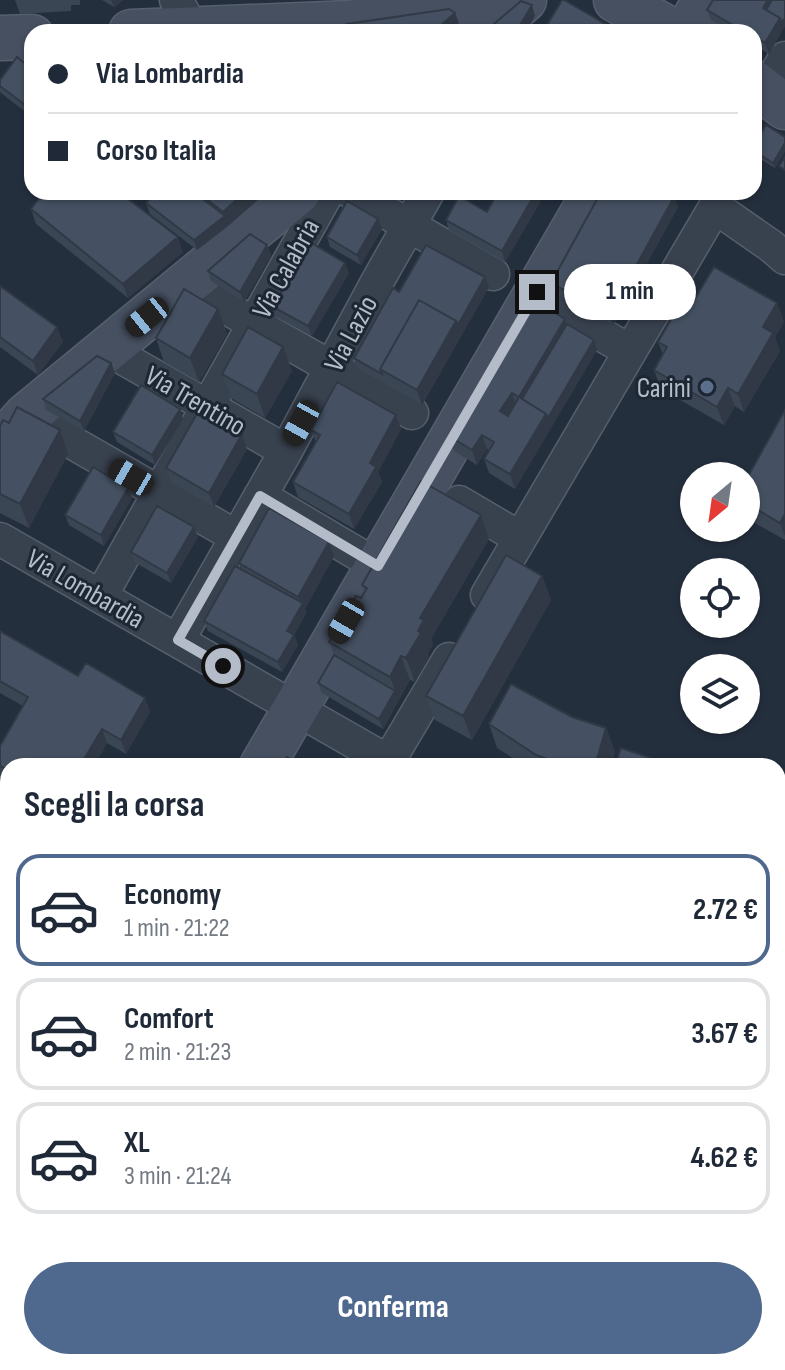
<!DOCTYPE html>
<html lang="it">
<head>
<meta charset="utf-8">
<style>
  body { margin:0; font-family:"Sofia Sans Condensed",sans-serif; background:#f2f2f3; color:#1f2937; height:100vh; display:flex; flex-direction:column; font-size:30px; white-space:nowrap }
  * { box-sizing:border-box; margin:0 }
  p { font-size:26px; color:#747a83 }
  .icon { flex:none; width:44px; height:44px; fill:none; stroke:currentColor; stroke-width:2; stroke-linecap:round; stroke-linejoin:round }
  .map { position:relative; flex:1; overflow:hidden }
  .side { position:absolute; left:0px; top:758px; width:786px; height:612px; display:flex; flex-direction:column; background:#fff; border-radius:24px 24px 0 0; box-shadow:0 2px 6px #0004 }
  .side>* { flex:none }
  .banner { position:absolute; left:24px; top:24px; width:738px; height:176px; border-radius:24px; box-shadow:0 2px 6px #0004; display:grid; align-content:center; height:176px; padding:0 24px; background:#fff }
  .needle { width:52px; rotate:209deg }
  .tools { position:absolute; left:680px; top:462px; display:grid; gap:16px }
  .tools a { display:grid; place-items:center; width:80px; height:80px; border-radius:50%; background:#fff; box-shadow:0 2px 6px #0004; font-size:40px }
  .end { position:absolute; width:36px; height:36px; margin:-18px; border:10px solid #b4bcc9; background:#111; box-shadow:0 0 0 4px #111 }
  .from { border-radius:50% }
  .bubble { position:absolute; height:56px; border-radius:28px; background:#fff; box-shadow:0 2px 6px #0004; font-size:26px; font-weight:700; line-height:56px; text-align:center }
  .car { position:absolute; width:24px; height:48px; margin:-24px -12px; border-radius:10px; box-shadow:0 0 6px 2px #0007; background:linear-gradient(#222 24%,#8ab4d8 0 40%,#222 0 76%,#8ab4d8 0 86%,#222 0) }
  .banner b { display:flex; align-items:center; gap:28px; height:76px; font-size:30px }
  .banner b+b { border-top:2px solid #e0e1e3 }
  .banner i { width:20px; height:20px; background:#1f2937 }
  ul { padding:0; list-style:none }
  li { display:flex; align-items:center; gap:24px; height:112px; margin:0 16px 12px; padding:0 8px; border:4px solid #e0e1e3; border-radius:24px }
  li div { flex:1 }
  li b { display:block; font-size:30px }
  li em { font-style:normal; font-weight:700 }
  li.on { border-color:#4f688e }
  li>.icon { width:72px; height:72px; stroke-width:1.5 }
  h2 { padding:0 24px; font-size:36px; line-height:96px }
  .cta { display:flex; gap:16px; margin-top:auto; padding:16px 24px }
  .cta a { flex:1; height:92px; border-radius:48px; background:#4f688e; color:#fff; font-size:32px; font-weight:700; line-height:92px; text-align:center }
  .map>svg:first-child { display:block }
</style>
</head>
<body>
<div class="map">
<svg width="785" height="1370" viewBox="0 0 785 1370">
  <rect width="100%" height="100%" fill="#242f3e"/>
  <!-- green -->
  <path fill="#263c3f" d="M 778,963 L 785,965 L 785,1264 L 778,1286 Z"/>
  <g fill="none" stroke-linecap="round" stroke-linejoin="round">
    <defs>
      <path id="street" d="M 176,0 L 193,29
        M 765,92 L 785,58
        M 351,192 L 493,274
        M 186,285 L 412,413
        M 560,311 L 630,351
        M 107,349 L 286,451
        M 26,416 L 237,537
        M 260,496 L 378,566
        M 459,502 L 520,538
        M 0,539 L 396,766
        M 487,595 L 715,207 L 771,246 L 785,258
        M 101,596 L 328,192
        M 178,640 L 286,451 L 377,282 L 428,192
        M 388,762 L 449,659
        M 0,838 L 8,842
        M 778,923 L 785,926
        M 0,951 L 8,938
        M 0,974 L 8,978
        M 548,1362 L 561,1370
        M 142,1370 L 146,1362
        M 397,1370 L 401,1362
        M 514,1370 L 518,1362"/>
      <path id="secondary" d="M 616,0 L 674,32
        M 131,32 L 351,23 L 477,0
        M 486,32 L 524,0
        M 687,32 L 705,0
        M 0,38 L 32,37
        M 754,83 L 785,107
        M 0,445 L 26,416 L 298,192
        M 262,766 L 595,192
        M 0,1217 L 8,1203"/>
    </defs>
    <!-- street casing -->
    <use href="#street" stroke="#565f6c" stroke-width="35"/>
    <!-- secondary casing -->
    <use href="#secondary" stroke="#565f6c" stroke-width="47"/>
    <!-- street -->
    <use href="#street" stroke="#38414e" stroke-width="32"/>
    <!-- secondary -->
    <use href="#secondary" stroke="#465061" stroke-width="44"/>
  </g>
  <!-- wall -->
  <path fill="#3b4654" d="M 15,0 L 80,0 L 80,5 L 71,5 L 71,11 L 20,14 Z
    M 102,0 L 123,0 L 114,7 Z
    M 707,10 L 785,26 L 769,54 L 754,45 L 754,32 L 732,32 L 711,20 Z
    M 32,69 L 32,117 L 1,93 L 0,91 L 0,86 Z
    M 785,137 L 785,151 L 775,168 L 754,155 L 754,145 Z
    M 155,192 L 267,192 L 228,226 L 197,250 L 150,214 L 146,203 Z
    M 382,192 L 399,192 L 395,200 Z
    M 493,192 L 546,192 L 505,262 L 449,230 L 446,220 L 487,212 L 497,194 Z
    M 674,197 L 678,207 L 613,325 L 555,293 L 551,283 Z
    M 31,209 L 183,252 L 128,298 L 36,224 Z
    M 378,219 L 382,229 L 361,265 L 330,247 L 327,237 Z
    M 267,245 L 271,256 L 244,302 L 211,281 L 208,271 Z
    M 345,263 L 349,273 L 312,336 L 276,317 L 273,307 Z
    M 485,277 L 489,287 L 422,405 L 357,368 L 354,358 L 399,292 Z
    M 0,286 L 57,327 L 63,342 L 38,375 L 0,347 Z
    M 693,302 L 777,303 L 784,322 L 775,337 L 780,351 L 744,412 L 735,406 L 724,425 L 661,389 L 654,370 L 663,355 L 658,342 Z
    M 218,309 L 227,334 L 199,382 L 164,362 L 156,338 Z
    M 567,324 L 597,350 L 515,489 L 489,473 L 484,459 L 489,450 L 487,449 L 477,465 L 454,451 L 449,436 Z
    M 111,363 L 115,373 L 84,431 L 46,410 L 43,399 Z
    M 292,371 L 265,418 L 231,398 L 222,374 Z
    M 180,409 L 183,419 L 155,465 L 117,442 L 113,432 Z
    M 785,410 L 785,540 L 746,518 L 746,480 Z
    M 396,415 L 401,429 L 378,472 L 382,482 L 354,529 L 298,497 L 293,482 L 316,443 L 311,430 Z
    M 9,423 L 68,454 L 29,528 L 0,513 L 0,426 Z
    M 247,449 L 214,507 L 171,483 L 166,468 Z
    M 128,488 L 132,498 L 104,546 L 69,525 L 65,515 Z
    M 481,515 L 489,539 L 431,639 L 433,644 L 428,653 L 429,657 L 415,682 L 410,680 L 383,729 L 322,693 L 318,683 L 334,655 L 329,642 L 365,593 L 362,585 Z
    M 198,537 L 171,583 L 134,562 L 131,552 Z
    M 334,556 L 305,609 L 306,613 L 294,635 L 298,645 L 282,672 L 208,631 L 204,621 L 241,569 L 239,563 Z
    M 542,576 L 551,600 L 472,740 L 435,720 L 426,696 Z
    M 0,631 L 78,676 L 145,698 L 150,712 L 126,754 L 107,743 L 94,766 L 8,766 L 8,782 L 0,777 L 0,746 L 23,706 L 0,693 Z
    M 572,717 L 606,728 L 615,752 L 611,766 L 525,766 L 497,748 L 489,724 Z
    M 778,800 L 785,803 L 785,866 L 778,864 Z
    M 174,1362 L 251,1362 L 247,1370 L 180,1370 L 176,1367 Z"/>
  <!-- shaded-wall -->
  <path fill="#303945" d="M 111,0 L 123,0 L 114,7 Z
    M 768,0 L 777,0 L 768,15 L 763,8 Z
    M 532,5 L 535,16 L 526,32 L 516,32 Z
    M 455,13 L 459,23 L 449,32 L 433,32 Z
    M 780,18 L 785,18 L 785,26 L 769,54 L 765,43 Z
    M 785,143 L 785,151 L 775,168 L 773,163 Z
    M 245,192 L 267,192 L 228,226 L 223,212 Z
    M 392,192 L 399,192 L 395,200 Z
    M 536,192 L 546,192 L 505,262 L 502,251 Z
    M 674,197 L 678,207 L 613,325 L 609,315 Z
    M 225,216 L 228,226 L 197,250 L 194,240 Z
    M 378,219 L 382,229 L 361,265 L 357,255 Z
    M 178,237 L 183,252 L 128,298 L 123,284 Z
    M 267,245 L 271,256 L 244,302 L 240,292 Z
    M 345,263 L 349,273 L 312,336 L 308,326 Z
    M 485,277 L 489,287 L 422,405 L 417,390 L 456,321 Z
    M 777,303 L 784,322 L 775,337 L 780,351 L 744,412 L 738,394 L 763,327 Z
    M 218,309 L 227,334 L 199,382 L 190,358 Z
    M 565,319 L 571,334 L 528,406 L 519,397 Z
    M 57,327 L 63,342 L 38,375 L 33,361 Z
    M 594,340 L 597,350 L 515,489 L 510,474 Z
    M 283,347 L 292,371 L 265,418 L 257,394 Z
    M 111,363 L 115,373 L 84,431 L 80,421 Z
    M 728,388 L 735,406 L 724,425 L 717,407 Z
    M 512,393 L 517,408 L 505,426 L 500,411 Z
    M 180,409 L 183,419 L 155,465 L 152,455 Z
    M 396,415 L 401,429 L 378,472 L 382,482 L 354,529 L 349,514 L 370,463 Z
    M 60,430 L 68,454 L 29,528 L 20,504 Z
    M 242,434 L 247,449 L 214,507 L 209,493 Z
    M 482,435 L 487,449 L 477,465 L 472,450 Z
    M 128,488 L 132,498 L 104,546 L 101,535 Z
    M 785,514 L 785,536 L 780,523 Z
    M 481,515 L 489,539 L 431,639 L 433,644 L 428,653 L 429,657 L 415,682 L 406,658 L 418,631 L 420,618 Z
    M 194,527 L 198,537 L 171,583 L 167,573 Z
    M 329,542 L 334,556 L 305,609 L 306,613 L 290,641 L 287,631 L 301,605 L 298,597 Z
    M 542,576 L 551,600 L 472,740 L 463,716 Z
    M 294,635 L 298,645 L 282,672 L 278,662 Z
    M 401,656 L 410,680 L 383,729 L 379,719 L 395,691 L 390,677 Z
    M 145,698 L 150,712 L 126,754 L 121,740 Z
    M 606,728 L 615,752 L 611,766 L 595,766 Z
    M 102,729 L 107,743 L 94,766 L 80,766 Z
    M 8,1036 L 8,1075 L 0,1089 L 0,1050 Z
    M 66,1362 L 89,1362 L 84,1370 L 61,1370 Z
    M 215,1362 L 218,1370 L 211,1370 L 211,1368 Z
    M 228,1362 L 251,1362 L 247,1370 L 226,1370 L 225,1368 Z
    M 339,1362 L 358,1362 L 359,1366 L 357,1370 L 334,1370 Z
    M 457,1362 L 480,1362 L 476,1370 L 453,1370 Z"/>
  <!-- building -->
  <path fill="#455162" stroke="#303945" stroke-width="2" d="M 562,0 L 564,0 L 619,32 L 543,32 Z
    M 713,0 L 768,0 L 763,8 L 780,18 L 765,43 L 754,37 L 754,32 L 745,32 L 707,10 Z
    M 772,0 L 785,0 L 785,18 L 782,23 L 780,18 L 766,10 Z
    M 521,1 L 532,5 L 516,32 L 480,32 L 485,27 L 488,29 Z
    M 449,9 L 455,13 L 433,32 L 348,32 L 351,28 L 347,24 Z
    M 165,26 L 202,27 L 202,32 L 165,32 Z
    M 302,29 L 306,32 L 290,32 Z
    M 17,57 L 32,69 L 32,110 L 0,86 L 0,80 Z
    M 766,125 L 785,137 L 785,143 L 773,163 L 754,151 L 754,145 Z
    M 785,157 L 785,170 L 779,166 Z
    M 44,192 L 119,192 L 178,237 L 123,284 L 31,209 Z
    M 155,192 L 194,192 L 225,216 L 194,240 L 146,203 Z
    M 198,192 L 245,192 L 223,212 Z
    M 498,192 L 536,192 L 502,251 L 446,220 L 459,196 L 487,212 Z
    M 601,192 L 665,192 L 674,197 L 609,315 L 551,283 Z
    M 347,201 L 378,219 L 357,255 L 327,237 Z
    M 250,234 L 267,245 L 240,292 L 208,271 Z
    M 310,242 L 345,263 L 308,326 L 273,307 Z
    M 426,245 L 485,277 L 458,325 L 456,321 L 419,300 L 380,369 L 382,374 L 354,358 L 393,288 L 399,292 Z
    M 714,267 L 777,303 L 763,327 L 773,333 L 738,394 L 728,388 L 717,407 L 654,370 L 667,347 L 658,342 L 684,297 L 693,302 Z
    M 0,286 L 57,327 L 33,361 L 0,337 Z
    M 184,289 L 218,309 L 190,358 L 156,338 Z
    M 532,299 L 565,319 L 519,397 L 512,393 L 500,411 L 508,416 L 519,397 L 546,414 L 510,474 L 484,459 L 494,442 L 482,435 L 472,450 L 449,436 Z
    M 419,300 L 456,321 L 417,390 L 380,369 Z
    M 567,324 L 594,340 L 548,418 L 546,414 L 522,399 Z
    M 248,327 L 283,347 L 257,394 L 222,374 Z
    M 97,356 L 111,363 L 80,421 L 43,399 Z
    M 337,382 L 396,415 L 370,463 L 376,467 L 349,514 L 293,482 L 320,435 L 311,430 Z
    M 141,385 L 180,409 L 152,455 L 113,432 Z
    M 17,407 L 60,430 L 20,504 L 0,494 L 0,426 L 3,420 L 9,423 Z
    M 199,410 L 242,434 L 209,493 L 166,468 Z
    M 785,410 L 785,514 L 780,523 L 746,503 L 746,480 Z
    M 93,467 L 128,488 L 101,535 L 65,515 Z
    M 421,481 L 481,515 L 420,618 L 424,620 L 418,631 L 421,633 L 406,658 L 401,656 L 390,677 L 329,642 L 356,596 L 361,598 L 367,588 L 362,585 Z
    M 157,506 L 194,527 L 167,573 L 131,552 Z
    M 269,508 L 329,542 L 298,597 L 239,563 Z
    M 506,555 L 542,576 L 463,716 L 426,696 Z
    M 235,566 L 303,603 L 287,631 L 294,635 L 278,662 L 204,621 Z
    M 0,631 L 78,676 L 86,663 L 145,698 L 121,740 L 102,729 L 80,766 L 8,766 L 8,770 L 0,766 L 0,746 L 28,697 L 0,681 Z
    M 334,655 L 395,691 L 379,719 L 318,683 Z
    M 511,684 L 572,717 L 606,728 L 595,766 L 568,766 L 536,755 L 489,724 Z
    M 621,748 L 674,766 L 615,766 Z
    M 287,757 L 302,766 L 282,766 Z
    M 778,800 L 785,803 L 785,845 L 778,843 Z
    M 0,981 L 8,986 L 8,1036 L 0,1050 Z
    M 18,1362 L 66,1362 L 61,1370 L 13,1370 Z
    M 200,1362 L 214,1362 L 211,1368 Z
    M 216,1362 L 228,1362 L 225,1368 Z
    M 291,1362 L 339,1362 L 334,1370 L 290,1370 L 287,1368 Z
    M 409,1362 L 457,1362 L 453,1370 L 405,1370 Z
    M 526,1365 L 534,1370 L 522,1370 Z"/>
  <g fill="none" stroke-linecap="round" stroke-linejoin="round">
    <!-- route -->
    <path stroke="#b4bcc9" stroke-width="10" d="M 223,666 L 178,640 L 260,496 L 378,566 L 537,292"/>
  </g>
  <!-- markers -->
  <circle fill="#5c6f8a" stroke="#1d2633" stroke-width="3" cx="707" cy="387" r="8"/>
  <g text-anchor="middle" stroke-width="6" stroke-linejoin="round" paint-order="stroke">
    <!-- street labels -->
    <g font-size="28" fill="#b4bcc9" stroke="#1d2633">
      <text transform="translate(285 268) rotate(-61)" y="10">Via Calabria</text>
      <text transform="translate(350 333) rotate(-62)" y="10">Via Lazio</text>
      <text transform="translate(196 400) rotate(30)" y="10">Via Trentino</text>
      <text transform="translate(86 588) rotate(30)" y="10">Via Lombardia</text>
    </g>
    <!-- poi labels -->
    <g font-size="28" fill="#b4bcc9" stroke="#1d2633" text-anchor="end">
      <text x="691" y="397">Carini</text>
    </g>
  </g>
</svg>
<div class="tools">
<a><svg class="needle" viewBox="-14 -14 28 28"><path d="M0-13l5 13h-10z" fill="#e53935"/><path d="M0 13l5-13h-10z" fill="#747a83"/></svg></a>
<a><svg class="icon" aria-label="locate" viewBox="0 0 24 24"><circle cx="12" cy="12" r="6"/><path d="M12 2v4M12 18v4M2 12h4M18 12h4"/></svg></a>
<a><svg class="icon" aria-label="layers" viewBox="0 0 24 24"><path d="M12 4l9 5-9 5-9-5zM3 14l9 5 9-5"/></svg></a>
</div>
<i class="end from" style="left:223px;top:666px"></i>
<i class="end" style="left:537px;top:292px"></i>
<div class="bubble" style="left:564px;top:264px;width:132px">1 min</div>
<i class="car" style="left:147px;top:317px;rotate:231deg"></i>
<i class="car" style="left:301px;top:423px;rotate:209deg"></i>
<i class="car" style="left:131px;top:477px;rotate:300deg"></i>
<i class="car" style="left:346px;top:621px;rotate:210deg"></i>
<div class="banner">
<b><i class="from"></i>Via Lombardia</b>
<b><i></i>Corso Italia</b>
</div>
<section class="side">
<h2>Scegli la corsa</h2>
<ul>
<li class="on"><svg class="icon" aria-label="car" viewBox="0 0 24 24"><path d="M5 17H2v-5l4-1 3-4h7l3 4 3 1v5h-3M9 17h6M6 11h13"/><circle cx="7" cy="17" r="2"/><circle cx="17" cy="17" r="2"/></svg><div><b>Economy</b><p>1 min · 21:22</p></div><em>2.72 €</em></li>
<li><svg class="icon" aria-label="car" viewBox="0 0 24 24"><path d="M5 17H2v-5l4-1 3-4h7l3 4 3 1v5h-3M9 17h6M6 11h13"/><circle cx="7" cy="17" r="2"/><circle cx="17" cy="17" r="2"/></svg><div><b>Comfort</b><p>2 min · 21:23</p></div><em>3.67 €</em></li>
<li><svg class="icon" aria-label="car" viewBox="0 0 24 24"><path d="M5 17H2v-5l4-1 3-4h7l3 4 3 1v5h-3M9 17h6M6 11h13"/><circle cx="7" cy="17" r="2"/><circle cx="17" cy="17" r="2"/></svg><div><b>XL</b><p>3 min · 21:24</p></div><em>4.62 €</em></li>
</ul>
<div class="cta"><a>Conferma</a></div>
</section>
</div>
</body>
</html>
